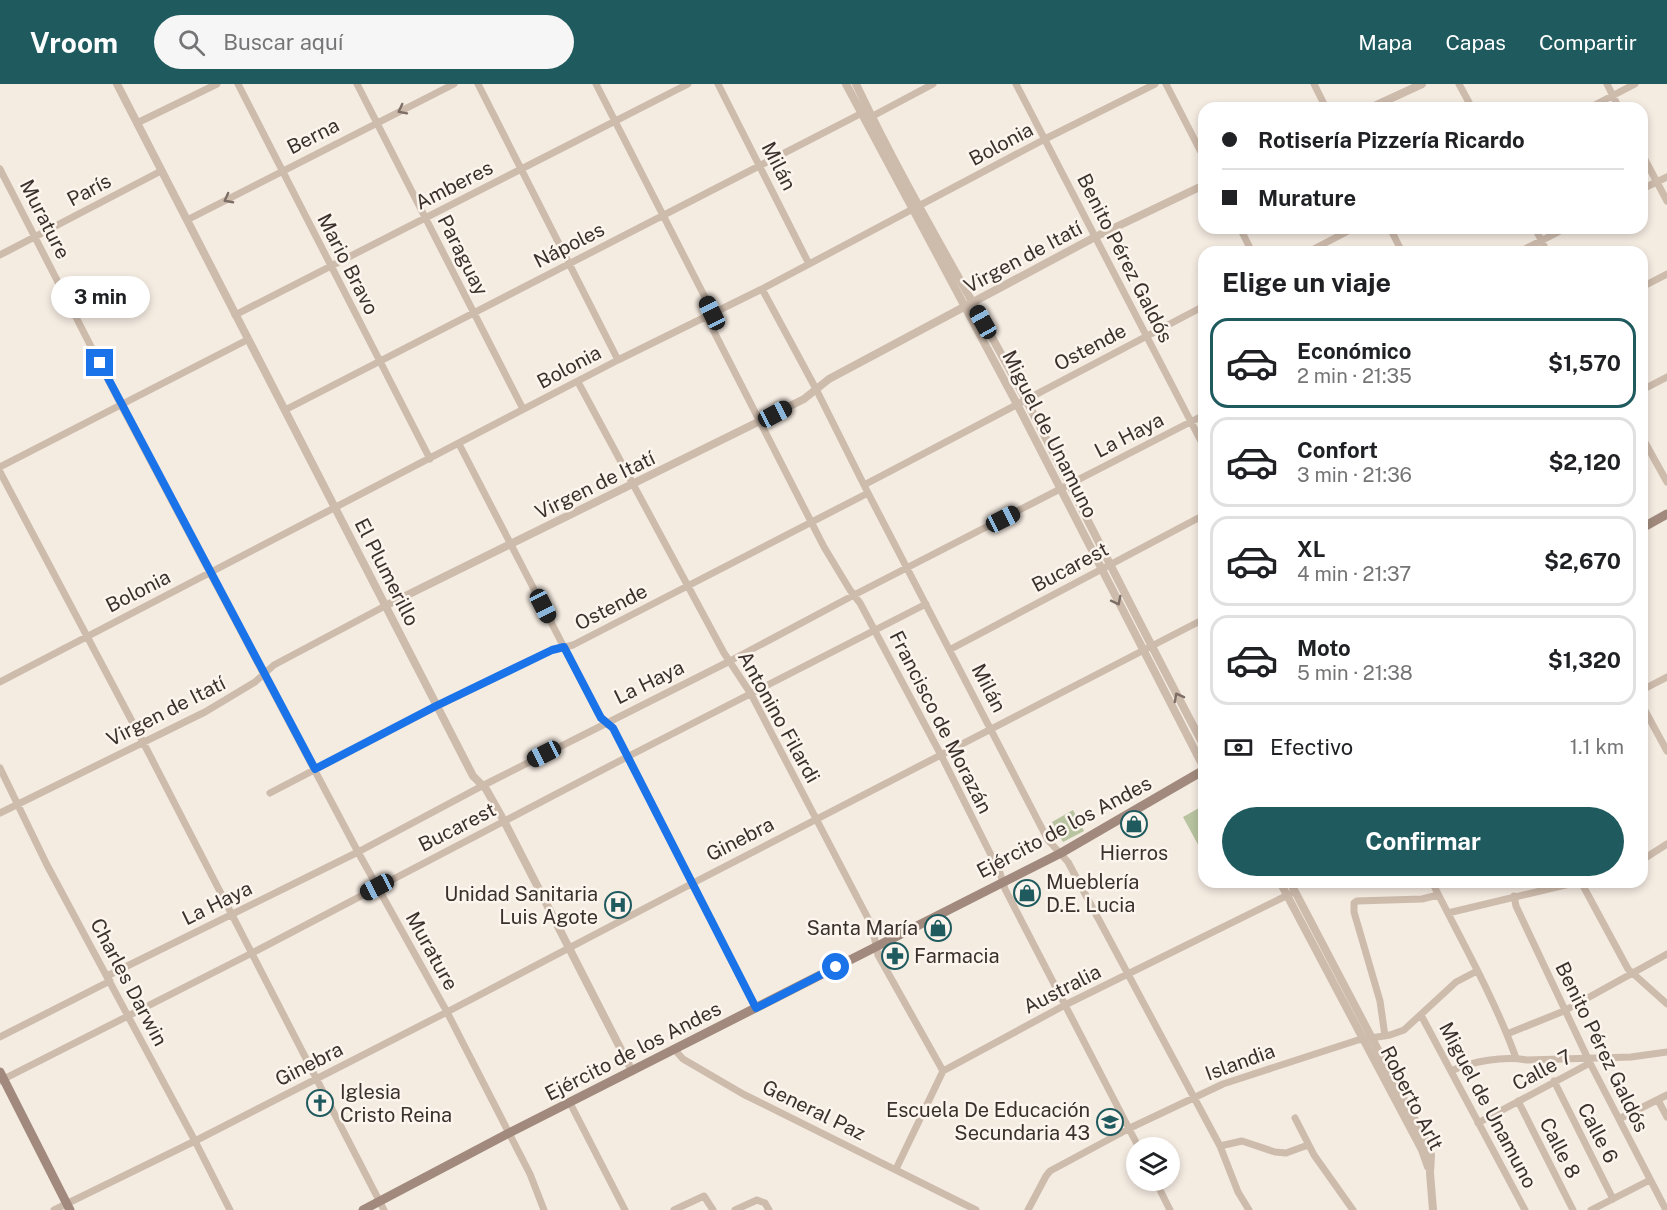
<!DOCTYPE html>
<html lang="es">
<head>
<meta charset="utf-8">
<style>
  body { margin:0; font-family:"Public Sans",sans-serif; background:#f6f6f6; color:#202124; height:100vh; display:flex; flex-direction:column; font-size:22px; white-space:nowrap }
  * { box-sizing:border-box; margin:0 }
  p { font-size:20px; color:#757577 }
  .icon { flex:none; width:33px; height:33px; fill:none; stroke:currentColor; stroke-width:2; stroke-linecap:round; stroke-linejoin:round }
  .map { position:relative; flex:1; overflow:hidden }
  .panel { position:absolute; left:1198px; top:162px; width:450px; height:642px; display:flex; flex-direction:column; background:#fff; border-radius:18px; box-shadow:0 3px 9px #0003 }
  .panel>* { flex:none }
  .banner { position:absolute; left:1198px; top:18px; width:450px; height:132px; border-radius:18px; box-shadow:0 3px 9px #0003; display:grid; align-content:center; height:132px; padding:0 24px; background:#fff }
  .controls { position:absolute; left:1126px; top:1053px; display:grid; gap:12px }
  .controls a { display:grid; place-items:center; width:54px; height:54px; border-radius:50%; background:#fff; box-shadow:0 3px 9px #0003; font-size:30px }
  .end { position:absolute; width:27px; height:27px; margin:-14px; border:8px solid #1a73e8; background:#fff; box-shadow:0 0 0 3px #fff }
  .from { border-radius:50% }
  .bubble { position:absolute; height:42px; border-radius:21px; background:#fff; box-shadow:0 3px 9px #0003; font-size:20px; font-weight:700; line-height:42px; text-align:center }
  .car { position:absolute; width:18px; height:36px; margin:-18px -9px; border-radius:8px; box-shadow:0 0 4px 2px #0007; background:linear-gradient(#222 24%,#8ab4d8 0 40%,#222 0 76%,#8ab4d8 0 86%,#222 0) }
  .banner b { display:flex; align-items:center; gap:21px; height:57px; font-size:22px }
  .banner b+b { border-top:2px solid #e0e0e0 }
  .banner i { width:15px; height:15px; background:#202124 }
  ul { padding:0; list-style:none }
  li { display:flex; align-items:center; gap:18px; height:90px; margin:0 12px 9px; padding:0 12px; border:3px solid #e0e0e0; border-radius:18px }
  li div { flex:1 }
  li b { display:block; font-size:22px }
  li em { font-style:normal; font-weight:700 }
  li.active { border-color:#1f5a5e }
  li>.icon { width:54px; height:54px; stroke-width:1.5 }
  h2 { padding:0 24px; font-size:27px; line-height:72px }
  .pay { display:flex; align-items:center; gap:15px; height:66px; padding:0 24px; font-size:22px }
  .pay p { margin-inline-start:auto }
  .cta { display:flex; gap:12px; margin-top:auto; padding:12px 24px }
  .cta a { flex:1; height:69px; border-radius:36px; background:#1f5a5e; color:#fff; font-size:24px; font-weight:700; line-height:69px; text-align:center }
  header { display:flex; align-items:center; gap:36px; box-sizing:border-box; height:84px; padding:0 30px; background:#1f5a5e; color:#fff }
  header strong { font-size:28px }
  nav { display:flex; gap:33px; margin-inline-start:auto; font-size:21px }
  .search { width:420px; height:54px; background:#f6f6f6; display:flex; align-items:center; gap:15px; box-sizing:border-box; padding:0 21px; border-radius:33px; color:#757577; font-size:22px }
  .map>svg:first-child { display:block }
</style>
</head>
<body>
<header>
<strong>Vroom</strong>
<div class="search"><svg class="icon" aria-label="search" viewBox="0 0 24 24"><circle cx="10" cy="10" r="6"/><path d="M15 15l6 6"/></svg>Buscar aquí</div>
<nav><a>Mapa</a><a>Capas</a><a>Compartir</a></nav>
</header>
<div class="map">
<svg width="1667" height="1126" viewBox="0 0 1667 1126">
  <rect width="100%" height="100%" fill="#f4ebe1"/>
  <!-- green -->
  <path fill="#b8c4a0" d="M 1199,724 L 1204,734 L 1204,764 L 1201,766 L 1183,733 Z
    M 1073,726 L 1084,747 L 1063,758 L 1052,738 Z"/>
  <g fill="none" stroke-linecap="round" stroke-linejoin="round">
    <!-- minor -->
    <path stroke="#cdbbac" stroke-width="7" d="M 238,0 L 430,375
      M 357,0 L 523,325
      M 478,0 L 618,276
      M 596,0 L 713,229
      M 718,0 L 809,180
      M 1016,0 L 1204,363
      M 1166,0 L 1204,74
      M 1314,0 L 1326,24
      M 1459,0 L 1472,24
      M 1607,0 L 1619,24
      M 1589,24 L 1635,0
      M 869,34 L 933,0
      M 137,39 L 217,0
      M 1642,70 L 1667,117
      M 0,85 L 121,321 L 358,768 L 447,928 L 530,1090 L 544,1126
      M 1642,105 L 1667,93
      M 187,136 L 454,0
      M 1240,144 L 1252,168
      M 1390,144 L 1402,168
      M 1535,144 L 1547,168
      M 1308,168 L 1354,144
      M 1519,168 L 1566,144
      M 0,171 L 161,87
      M 1642,203 L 1667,190
      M 762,205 L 816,305 L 868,409 L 1048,756 L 1068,778 L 1220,1062 L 1238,1108 L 1249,1126
      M 235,231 L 688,0
      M 706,232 L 824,463 L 850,506 L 860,519 L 941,671 L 1000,789 L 1005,805 L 1139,1064
      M 578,298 L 724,569 L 751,610 L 872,842 L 878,871 L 943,987
      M 1642,306 L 1667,293
      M 285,326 L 864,28
      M 1642,353 L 1667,398
      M 459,360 L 599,631 L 613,644 L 756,924
      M 0,383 L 247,256
      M 0,388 L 143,658 L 384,1126
      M 864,401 L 1204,222
      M 951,565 L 1204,431
      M 0,598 L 618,276 L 762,205 L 1045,55 L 1155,0
      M 1642,606 L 1667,593
      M 1642,621 L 1667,667
      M 0,684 L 47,781 L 195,1057 L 230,1126
      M 270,709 L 437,622 L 552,566 L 573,561 L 868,409
      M 0,729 L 205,628 L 255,598 L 274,581 L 385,522
      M 1642,776 L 1667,760
      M 1432,798 C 1461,856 1494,913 1516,974
      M 1581,798 L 1628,885 L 1667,920
      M 1514,812 L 1516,822 L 1590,979 L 1666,1126
      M 1448,829 L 1578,798
      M 107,892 L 358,768 L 482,702 L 730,577 L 854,511 L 1204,331
      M 1421,931 L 1525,1126
      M 1507,950 L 1564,927 L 1667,870
      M 1385,952 L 1380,917 L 1354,828 L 1354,819 L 1357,817 L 1422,815 L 1438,811
      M 0,953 L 110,897
      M 674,965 L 683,975 L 743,1010 L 976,1126
      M 1451,987 C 1473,977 1503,972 1527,976 L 1631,973 L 1667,968
      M 0,997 L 252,869 L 627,673 L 926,520
      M 1554,997 L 1613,1115
      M 1658,1016 L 1667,1033
      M 1518,1017 L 1573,1126
      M 570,1019 L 625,1126
      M 1295,1034 L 1314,1071 L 1353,1126
      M 1619,1035 L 1667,1011
      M 1478,1039 L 1590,979
      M 1220,1062 L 1242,1057 L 1275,1068 L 1286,1069 L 1308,1061
      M 896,1085 L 943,987 L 1065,921 L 1290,810
      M 1155,1096 L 1170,1126
      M 54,1126 L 195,1057 L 447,928 L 693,799 L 1204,535
      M 674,1126 L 704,1112 L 713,1126
      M 735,1126 L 757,1116 L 765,1119 L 769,1126
      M 1028,1126 L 1046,1092 L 1050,1087 L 1130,1044 L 1223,1000 L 1358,956 L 1390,951 L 1404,946 L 1456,898 L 1477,887
      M 1591,1126 L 1650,1096"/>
    <!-- tertiary -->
    <path stroke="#cdbbac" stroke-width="8" d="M 117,0 L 437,622 L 473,692 L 486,705 L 504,737 L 632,987
      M 846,0 L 1017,320 L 1204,684
      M 856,0 C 907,108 970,210 1026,316 C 1086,431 1143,548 1204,662
      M 1370,24 L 1422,0
      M 385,522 L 760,337 L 804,315 L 829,295 L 1095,153 L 1204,101
      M 1280,798 L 1422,1066 L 1428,1083
      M 1290,798 L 1429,1063 L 1431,1071 L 1430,1089 L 1433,1126"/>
    <!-- secondary -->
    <path stroke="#a18a7d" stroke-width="9" d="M 1642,444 L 1667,430
      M 0,988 L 70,1126
      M 363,1126 L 509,1049 L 1061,769 L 1204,686"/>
  </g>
  <!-- one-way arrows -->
  <defs><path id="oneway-chevron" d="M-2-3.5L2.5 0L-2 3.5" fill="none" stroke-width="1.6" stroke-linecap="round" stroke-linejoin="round" transform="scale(1.5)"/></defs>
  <g stroke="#7d6f65">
    <use href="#oneway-chevron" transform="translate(402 26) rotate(153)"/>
    <use href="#oneway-chevron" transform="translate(228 115) rotate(152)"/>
    <use href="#oneway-chevron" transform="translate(1117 517) rotate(63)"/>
    <use href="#oneway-chevron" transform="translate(1178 613) rotate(-118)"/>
  </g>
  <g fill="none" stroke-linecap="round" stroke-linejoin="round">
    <!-- route -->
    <path stroke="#1a73e8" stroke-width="8" d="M 100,279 L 315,685 L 436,622 L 552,566 L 564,563 L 601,634 L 613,644 L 756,924 L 836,883"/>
  </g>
  <!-- icons -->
  <defs>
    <symbol id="shop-ring" viewBox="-11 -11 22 22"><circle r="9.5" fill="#fbf5ee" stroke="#1f5a5e" stroke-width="1.5"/><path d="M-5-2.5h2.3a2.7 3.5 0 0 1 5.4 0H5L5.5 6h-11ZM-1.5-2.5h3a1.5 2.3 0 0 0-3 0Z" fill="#1f5a5e"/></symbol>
    <symbol id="hospital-ring" viewBox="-11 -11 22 22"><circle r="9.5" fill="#fbf5ee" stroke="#1f5a5e" stroke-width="1.5"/><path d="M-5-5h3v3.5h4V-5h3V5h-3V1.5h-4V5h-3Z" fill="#1f5a5e"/></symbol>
    <symbol id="pharmacy-ring" viewBox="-11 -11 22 22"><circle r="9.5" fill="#fbf5ee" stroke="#1f5a5e" stroke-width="1.5"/><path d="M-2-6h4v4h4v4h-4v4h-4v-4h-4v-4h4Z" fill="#1f5a5e"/></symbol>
    <symbol id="church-ring" viewBox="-11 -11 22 22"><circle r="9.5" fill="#fbf5ee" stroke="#1f5a5e" stroke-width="1.5"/><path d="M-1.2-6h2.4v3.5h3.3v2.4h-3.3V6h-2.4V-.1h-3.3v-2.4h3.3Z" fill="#1f5a5e"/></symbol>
    <symbol id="school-ring" viewBox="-11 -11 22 22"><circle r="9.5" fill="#fbf5ee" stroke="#1f5a5e" stroke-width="1.5"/><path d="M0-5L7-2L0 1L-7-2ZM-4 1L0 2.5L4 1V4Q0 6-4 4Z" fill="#1f5a5e"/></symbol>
  </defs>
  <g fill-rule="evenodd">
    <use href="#shop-ring" x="1119" y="725" width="30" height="30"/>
    <use href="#shop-ring" x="1012" y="794" width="30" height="30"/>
    <use href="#hospital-ring" x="603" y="806" width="30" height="30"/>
    <use href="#shop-ring" x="923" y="829" width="30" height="30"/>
    <use href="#pharmacy-ring" x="880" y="857" width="30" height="30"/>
    <use href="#church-ring" x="305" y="1004" width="30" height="30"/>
    <use href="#school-ring" x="1095" y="1023" width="30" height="30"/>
  </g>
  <g text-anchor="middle" stroke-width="5" stroke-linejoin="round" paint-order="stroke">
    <!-- street labels -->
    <g font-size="20" fill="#3b302b" stroke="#fbf5ee">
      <text transform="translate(313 52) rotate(-27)" y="7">Berna</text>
      <text transform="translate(1001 60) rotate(-28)" y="7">Bolonia</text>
      <text transform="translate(779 82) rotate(63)" y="7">Milán</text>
      <text transform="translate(454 101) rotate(-27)" y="7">Amberes</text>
      <text transform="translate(89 106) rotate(-28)" y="7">París</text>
      <text transform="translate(45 135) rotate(63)" y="7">Murature</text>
      <text transform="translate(569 161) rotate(-27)" y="7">Nápoles</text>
      <text transform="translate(463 171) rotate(63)" y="7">Paraguay</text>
      <text transform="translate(1023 173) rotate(-28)" y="7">Virgen de Itatí</text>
      <text transform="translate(1125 174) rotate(63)" y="7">Benito Pérez Galdós</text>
      <text transform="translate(348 180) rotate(63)" y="7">Mario Bravo</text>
      <text transform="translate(1090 263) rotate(-28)" y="7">Ostende</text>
      <text transform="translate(569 283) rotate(-28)" y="7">Bolonia</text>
      <text transform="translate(1050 350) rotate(63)" y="7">Miguel de Unamuno</text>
      <text transform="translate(1129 351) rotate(-27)" y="7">La Haya</text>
      <text transform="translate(595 401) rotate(-26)" y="7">Virgen de Itatí</text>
      <text transform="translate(1070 483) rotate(-28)" y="7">Bucarest</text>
      <text transform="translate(387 488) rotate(63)" y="7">El Plumerillo</text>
      <text transform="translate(138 507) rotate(-27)" y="7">Bolonia</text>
      <text transform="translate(611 523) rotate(-27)" y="7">Ostende</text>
      <text transform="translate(649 598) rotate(-26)" y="7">La Haya</text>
      <text transform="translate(989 604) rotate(63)" y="7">Milán</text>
      <text transform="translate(166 627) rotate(-27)" y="7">Virgen de Itatí</text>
      <text transform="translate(779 633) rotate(61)" y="7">Antonino Filardi</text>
      <text transform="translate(941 638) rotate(63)" y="7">Francisco de Morazán</text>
      <text transform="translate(457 743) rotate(-27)" y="7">Bucarest</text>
      <text transform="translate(1064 743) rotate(-28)" y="7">Ejército de los Andes</text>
      <text transform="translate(740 755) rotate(-27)" y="7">Ginebra</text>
      <text transform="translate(217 819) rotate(-26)" y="7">La Haya</text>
      <text transform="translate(432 867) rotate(61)" y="7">Murature</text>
      <text transform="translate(129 898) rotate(62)" y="7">Charles Darwin</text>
      <text transform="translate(1062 905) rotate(-27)" y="7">Australia</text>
      <text transform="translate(1602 963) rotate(64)" y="7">Benito Pérez Galdós</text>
      <text transform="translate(633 967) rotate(-27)" y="7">Ejército de los Andes</text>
      <text transform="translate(1240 978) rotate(-20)" y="7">Islandia</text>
      <text transform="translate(309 980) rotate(-27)" y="7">Ginebra</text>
      <text transform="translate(1542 986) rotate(-28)" y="7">Calle 7</text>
      <text transform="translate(1412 1014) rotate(63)" y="7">Roberto Arlt</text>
      <text transform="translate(1488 1021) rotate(62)" y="7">Miguel de Unamuno</text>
      <text transform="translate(814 1026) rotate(26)" y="7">General Paz</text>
      <text transform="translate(1598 1049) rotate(63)" y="7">Calle 6</text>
      <text transform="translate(1560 1064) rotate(63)" y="7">Calle 8</text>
    </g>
    <!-- poi labels -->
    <g font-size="20" fill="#3b302b" stroke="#fbf5ee" text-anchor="start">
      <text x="1134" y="776" text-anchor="middle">Hierros</text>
      <text x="1046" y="805">Mueblería<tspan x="1046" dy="23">D.E. Lucia</tspan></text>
      <text x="598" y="817" text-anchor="end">Unidad Sanitaria<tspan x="598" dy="23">Luis Agote</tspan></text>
      <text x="918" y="851" text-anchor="end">Santa María</text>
      <text x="914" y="879">Farmacia</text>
      <text x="340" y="1015">Iglesia<tspan x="340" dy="23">Cristo Reina</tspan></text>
      <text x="1090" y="1033" text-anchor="end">Escuela De Educación<tspan x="1090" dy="23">Secundaria 43</tspan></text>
    </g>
  </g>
</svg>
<div class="controls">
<a><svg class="icon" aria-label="layers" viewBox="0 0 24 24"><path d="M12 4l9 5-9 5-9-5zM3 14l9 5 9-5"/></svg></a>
</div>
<i class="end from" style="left:836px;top:883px"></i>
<i class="end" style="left:100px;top:279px"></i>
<div class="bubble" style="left:51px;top:192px;width:99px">3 min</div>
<i class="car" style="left:712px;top:229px;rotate:334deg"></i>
<i class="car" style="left:983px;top:238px;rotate:331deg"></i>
<i class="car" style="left:775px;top:330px;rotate:62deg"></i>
<i class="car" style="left:1003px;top:435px;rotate:63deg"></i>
<i class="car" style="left:543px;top:522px;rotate:153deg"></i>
<i class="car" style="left:544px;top:670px;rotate:243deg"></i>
<i class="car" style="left:377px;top:803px;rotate:242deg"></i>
<div class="banner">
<b><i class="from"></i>Rotisería Pizzería Ricardo</b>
<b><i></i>Murature</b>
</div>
<section class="panel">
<h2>Elige un viaje</h2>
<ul>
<li class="active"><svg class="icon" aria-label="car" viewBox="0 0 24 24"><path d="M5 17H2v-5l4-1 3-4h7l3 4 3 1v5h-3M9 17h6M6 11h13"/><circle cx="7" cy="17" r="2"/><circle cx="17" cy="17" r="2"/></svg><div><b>Económico</b><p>2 min · 21:35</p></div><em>$1,570</em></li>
<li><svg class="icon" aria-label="car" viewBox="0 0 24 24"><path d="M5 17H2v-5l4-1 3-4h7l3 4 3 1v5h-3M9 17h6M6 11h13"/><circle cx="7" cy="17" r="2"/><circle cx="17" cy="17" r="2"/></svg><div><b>Confort</b><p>3 min · 21:36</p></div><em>$2,120</em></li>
<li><svg class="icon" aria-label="car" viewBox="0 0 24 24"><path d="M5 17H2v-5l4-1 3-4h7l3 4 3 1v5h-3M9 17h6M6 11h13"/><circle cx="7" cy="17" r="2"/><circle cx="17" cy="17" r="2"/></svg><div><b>XL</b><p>4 min · 21:37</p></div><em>$2,670</em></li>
<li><svg class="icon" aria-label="car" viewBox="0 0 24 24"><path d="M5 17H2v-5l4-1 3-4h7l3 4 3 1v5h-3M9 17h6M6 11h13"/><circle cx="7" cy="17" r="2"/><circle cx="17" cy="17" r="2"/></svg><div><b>Moto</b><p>5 min · 21:38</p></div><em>$1,320</em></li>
</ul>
<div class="pay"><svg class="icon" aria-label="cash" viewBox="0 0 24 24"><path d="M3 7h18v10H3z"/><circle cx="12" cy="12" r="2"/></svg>Efectivo<p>1.1 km</p></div>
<div class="cta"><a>Confirmar</a></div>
</section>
</div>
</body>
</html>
